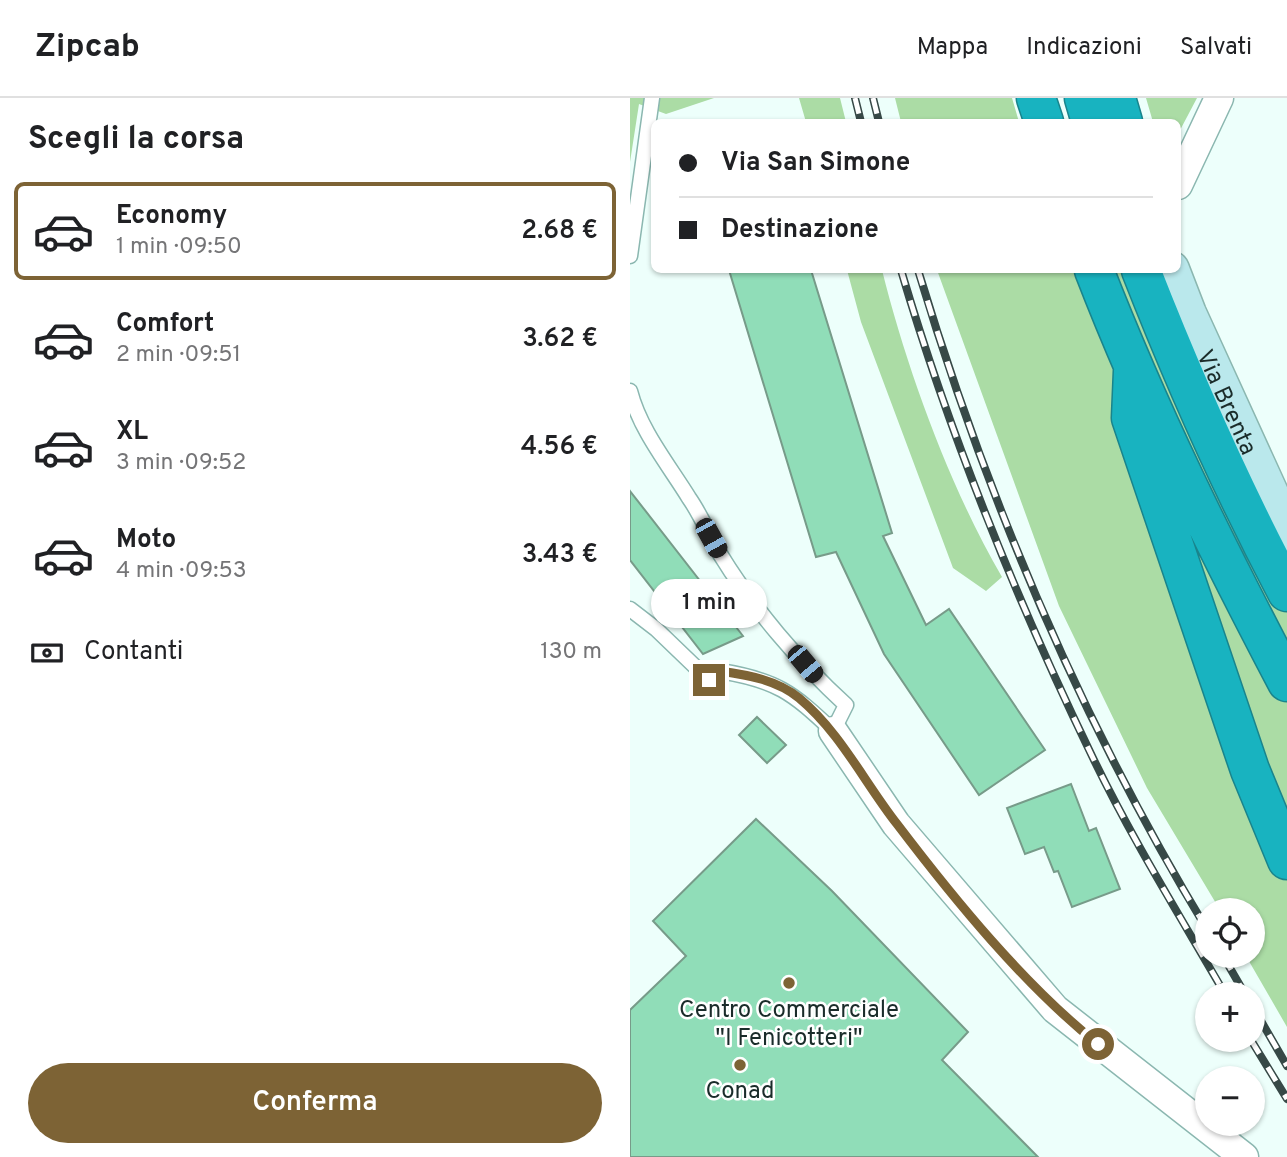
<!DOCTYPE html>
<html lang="it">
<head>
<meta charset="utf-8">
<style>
  body { margin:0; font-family:Overpass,sans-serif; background:#f6f6f6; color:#202124; height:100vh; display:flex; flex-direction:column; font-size:26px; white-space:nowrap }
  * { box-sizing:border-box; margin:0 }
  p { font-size:23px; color:#757577 }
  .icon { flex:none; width:38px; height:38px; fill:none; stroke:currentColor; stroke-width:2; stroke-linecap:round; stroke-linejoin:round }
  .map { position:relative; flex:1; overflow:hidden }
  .details { display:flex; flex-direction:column; background:#fff; width:630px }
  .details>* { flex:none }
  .top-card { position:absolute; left:21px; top:21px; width:530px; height:154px; border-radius:10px; box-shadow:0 2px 5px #0004; display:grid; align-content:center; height:154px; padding:0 28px; background:#fff }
  .fabs { position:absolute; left:565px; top:800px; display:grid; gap:14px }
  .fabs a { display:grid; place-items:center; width:70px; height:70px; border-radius:50%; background:#fff; box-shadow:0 2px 5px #0004; font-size:35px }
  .end { position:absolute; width:32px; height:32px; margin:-16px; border:9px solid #7d6335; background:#fff; box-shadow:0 0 0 4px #fff }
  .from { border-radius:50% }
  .bubble { position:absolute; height:49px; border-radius:24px; background:#fff; box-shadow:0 2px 5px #0004; font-size:23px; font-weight:600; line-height:49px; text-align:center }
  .car { position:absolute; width:21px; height:42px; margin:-21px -10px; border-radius:9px; box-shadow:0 0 5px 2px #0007; background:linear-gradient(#222 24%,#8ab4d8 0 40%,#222 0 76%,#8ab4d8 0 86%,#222 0) }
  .top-card b { display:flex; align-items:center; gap:24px; height:66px; font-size:26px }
  .top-card b+b { border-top:2px solid #e0e0e0 }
  .top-card i { width:18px; height:18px; background:#202124 }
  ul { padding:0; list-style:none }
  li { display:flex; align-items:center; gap:21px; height:98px; margin:0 14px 10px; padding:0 14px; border:4px solid transparent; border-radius:10px }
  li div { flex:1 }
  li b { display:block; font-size:26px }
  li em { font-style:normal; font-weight:600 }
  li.active { border-color:#7d6335 }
  li>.icon { width:63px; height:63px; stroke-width:1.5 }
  h2 { padding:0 28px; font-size:32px; line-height:84px }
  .pay { display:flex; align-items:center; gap:18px; height:77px; padding:0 28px; font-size:26px }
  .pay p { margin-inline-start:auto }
  .primary-button { display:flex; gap:14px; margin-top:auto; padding:14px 28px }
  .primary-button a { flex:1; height:80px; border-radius:42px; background:#7d6335; color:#fff; font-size:28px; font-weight:600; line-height:80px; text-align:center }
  header { display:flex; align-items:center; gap:42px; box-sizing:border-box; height:98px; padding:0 35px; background:#fff; border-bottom:2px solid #e0e0e0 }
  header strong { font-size:33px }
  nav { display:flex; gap:38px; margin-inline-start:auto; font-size:24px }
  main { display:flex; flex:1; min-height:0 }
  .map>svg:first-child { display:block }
</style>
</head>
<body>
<header>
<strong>Zipcab</strong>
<nav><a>Mappa</a><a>Indicazioni</a><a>Salvati</a></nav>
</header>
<main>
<section class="details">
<h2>Scegli la corsa</h2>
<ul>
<li class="active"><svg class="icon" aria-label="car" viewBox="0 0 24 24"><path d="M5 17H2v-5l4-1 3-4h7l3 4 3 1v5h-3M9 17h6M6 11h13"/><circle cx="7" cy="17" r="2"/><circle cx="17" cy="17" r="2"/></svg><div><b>Economy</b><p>1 min · 09:50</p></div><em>2.68 €</em></li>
<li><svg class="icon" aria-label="car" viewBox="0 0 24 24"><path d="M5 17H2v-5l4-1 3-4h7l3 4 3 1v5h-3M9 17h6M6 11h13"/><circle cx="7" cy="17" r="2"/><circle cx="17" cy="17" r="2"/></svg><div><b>Comfort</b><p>2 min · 09:51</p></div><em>3.62 €</em></li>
<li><svg class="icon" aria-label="car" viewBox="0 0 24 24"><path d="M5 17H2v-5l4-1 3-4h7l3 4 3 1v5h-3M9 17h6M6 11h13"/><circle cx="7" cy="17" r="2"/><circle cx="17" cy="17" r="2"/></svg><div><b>XL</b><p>3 min · 09:52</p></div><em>4.56 €</em></li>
<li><svg class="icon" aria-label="car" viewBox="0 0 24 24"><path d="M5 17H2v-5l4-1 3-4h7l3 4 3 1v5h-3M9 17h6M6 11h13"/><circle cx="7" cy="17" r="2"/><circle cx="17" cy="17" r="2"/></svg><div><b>Moto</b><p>4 min · 09:53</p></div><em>3.43 €</em></li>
</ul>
<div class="pay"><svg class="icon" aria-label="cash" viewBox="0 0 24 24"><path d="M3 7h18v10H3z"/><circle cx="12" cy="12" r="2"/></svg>Contanti<p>130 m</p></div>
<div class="primary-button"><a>Conferma</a></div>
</section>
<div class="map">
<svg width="657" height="1059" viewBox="0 0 657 1059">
  <rect width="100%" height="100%" fill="#edfffb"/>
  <!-- green -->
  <path fill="#abdca5" d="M 0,0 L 84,0 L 36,16 L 9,6 L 0,64 Z
    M 169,0 L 210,0 L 216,24 L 176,24 Z
    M 265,0 L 382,0 L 389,24 L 271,24 Z
    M 516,0 L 567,0 L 548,36 L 548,24 L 523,24 Z
    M 217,172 L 252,172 C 277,272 320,390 372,479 L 356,493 L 323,470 L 231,224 Z
    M 307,172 L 524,172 L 657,470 L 657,929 L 616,858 L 623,858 L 623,812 L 590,812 L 517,690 L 429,508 Z"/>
  <!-- building -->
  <path fill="#90ddb8" stroke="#779b89" stroke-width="2" d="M 99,172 L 181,172 L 262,435 L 253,438 L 296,527 L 319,511 L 415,652 L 349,697 L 254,556 L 206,454 L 186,459 Z
    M 0,393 L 113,538 L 73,556 L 0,462 Z
    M 127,619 L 156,647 L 137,665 L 109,637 Z
    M 441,686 L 459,733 L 466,730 L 490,791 L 442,809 L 428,773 L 424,774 L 414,749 L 395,756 L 377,710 Z
    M 126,721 L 202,793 L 338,934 L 312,962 L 408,1059 L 0,1059 L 0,912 L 56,858 L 23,823 Z"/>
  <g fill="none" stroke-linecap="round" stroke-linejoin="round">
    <defs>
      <path id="lane" d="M 0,158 L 22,0
        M 0,293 C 10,332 38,366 59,400 C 71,417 79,437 90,456 C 123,510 169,564 216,607 L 203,633 C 162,594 146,582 90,573 L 79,582 L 26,531 L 0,511"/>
      <path id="street" d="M 548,87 L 589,0
        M 203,633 L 266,726 L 425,911 L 614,1059"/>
      <g id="secondary">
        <path id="s1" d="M 540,172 L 557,216 L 657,435"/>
      </g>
      <path id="highway" d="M 406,0 L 414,24
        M 454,0 L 461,24
        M 486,0 L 493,24
        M 464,172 C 519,314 586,449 657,584
        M 511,172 C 554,282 602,390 657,494
        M 503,273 L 501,320 L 620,672 L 657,762"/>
    </defs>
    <!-- lane casing -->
    <use href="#lane" stroke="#8bb7b0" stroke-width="17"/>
    <!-- street casing -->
    <use href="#street" stroke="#8bb7b0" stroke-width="31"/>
    <!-- secondary casing -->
    <use href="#secondary" stroke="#8bb7b0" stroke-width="41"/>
    <!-- highway casing -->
    <use href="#highway" stroke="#19848c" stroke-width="41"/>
    <!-- lane -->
    <use href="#lane" stroke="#fff" stroke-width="14"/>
    <!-- street -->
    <use href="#street" stroke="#fff" stroke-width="28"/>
    <!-- secondary -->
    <use href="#secondary" stroke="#bae8ec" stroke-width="38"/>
    <!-- highway -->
    <use href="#highway" stroke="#18b3c0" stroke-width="38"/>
    <defs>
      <path id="rail" d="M 225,0 L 231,24
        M 243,0 L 249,24
        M 271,172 C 320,338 387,503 463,660 C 502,741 550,818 595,896
        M 288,172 C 357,401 453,627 578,833
        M 593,858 L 615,896
        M 623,909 L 657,968
        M 621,942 L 657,1001"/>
    </defs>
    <!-- rail casing -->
    <use href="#rail" stroke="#374947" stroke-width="8"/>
    <!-- rail -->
    <use href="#rail" stroke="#fff" stroke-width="5" stroke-dasharray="16" stroke-linecap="butt"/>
  </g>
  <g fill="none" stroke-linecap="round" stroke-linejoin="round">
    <!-- route -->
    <path stroke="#7d6335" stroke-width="9" d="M 79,582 L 90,573 C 118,577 147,582 169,600 C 211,635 234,684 267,726 C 324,801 394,887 468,946"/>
  </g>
  <!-- markers -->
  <g fill="#7d6335" stroke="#fff" stroke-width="2.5">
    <circle cx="159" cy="885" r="7"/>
    <circle cx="110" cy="967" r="7"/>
  </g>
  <g text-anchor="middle" stroke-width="5" stroke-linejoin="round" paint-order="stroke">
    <!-- street labels -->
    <g font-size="24" fill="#1a2c2a" stroke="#fff">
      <text dy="8" stroke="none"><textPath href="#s1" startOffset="144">Via Brenta</textPath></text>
    </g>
    <!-- poi labels -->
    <g font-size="24" fill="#1a2c2a" stroke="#fff">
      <text x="159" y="919">Centro Commerciale<tspan x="159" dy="28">"I Fenicotteri"</tspan></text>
      <text x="110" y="1000">Conad</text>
    </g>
  </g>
</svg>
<div class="fabs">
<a><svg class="icon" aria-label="locate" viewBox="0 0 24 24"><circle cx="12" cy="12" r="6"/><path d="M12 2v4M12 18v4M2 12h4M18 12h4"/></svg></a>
<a>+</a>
<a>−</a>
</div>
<i class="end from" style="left:468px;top:946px"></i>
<i class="end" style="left:79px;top:582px"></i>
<div class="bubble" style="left:21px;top:481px;width:116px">1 min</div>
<i class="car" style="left:81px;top:440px;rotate:151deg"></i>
<i class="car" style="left:175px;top:566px;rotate:140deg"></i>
<div class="top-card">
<b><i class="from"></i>Via San Simone</b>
<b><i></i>Destinazione</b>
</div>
</div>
</main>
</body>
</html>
